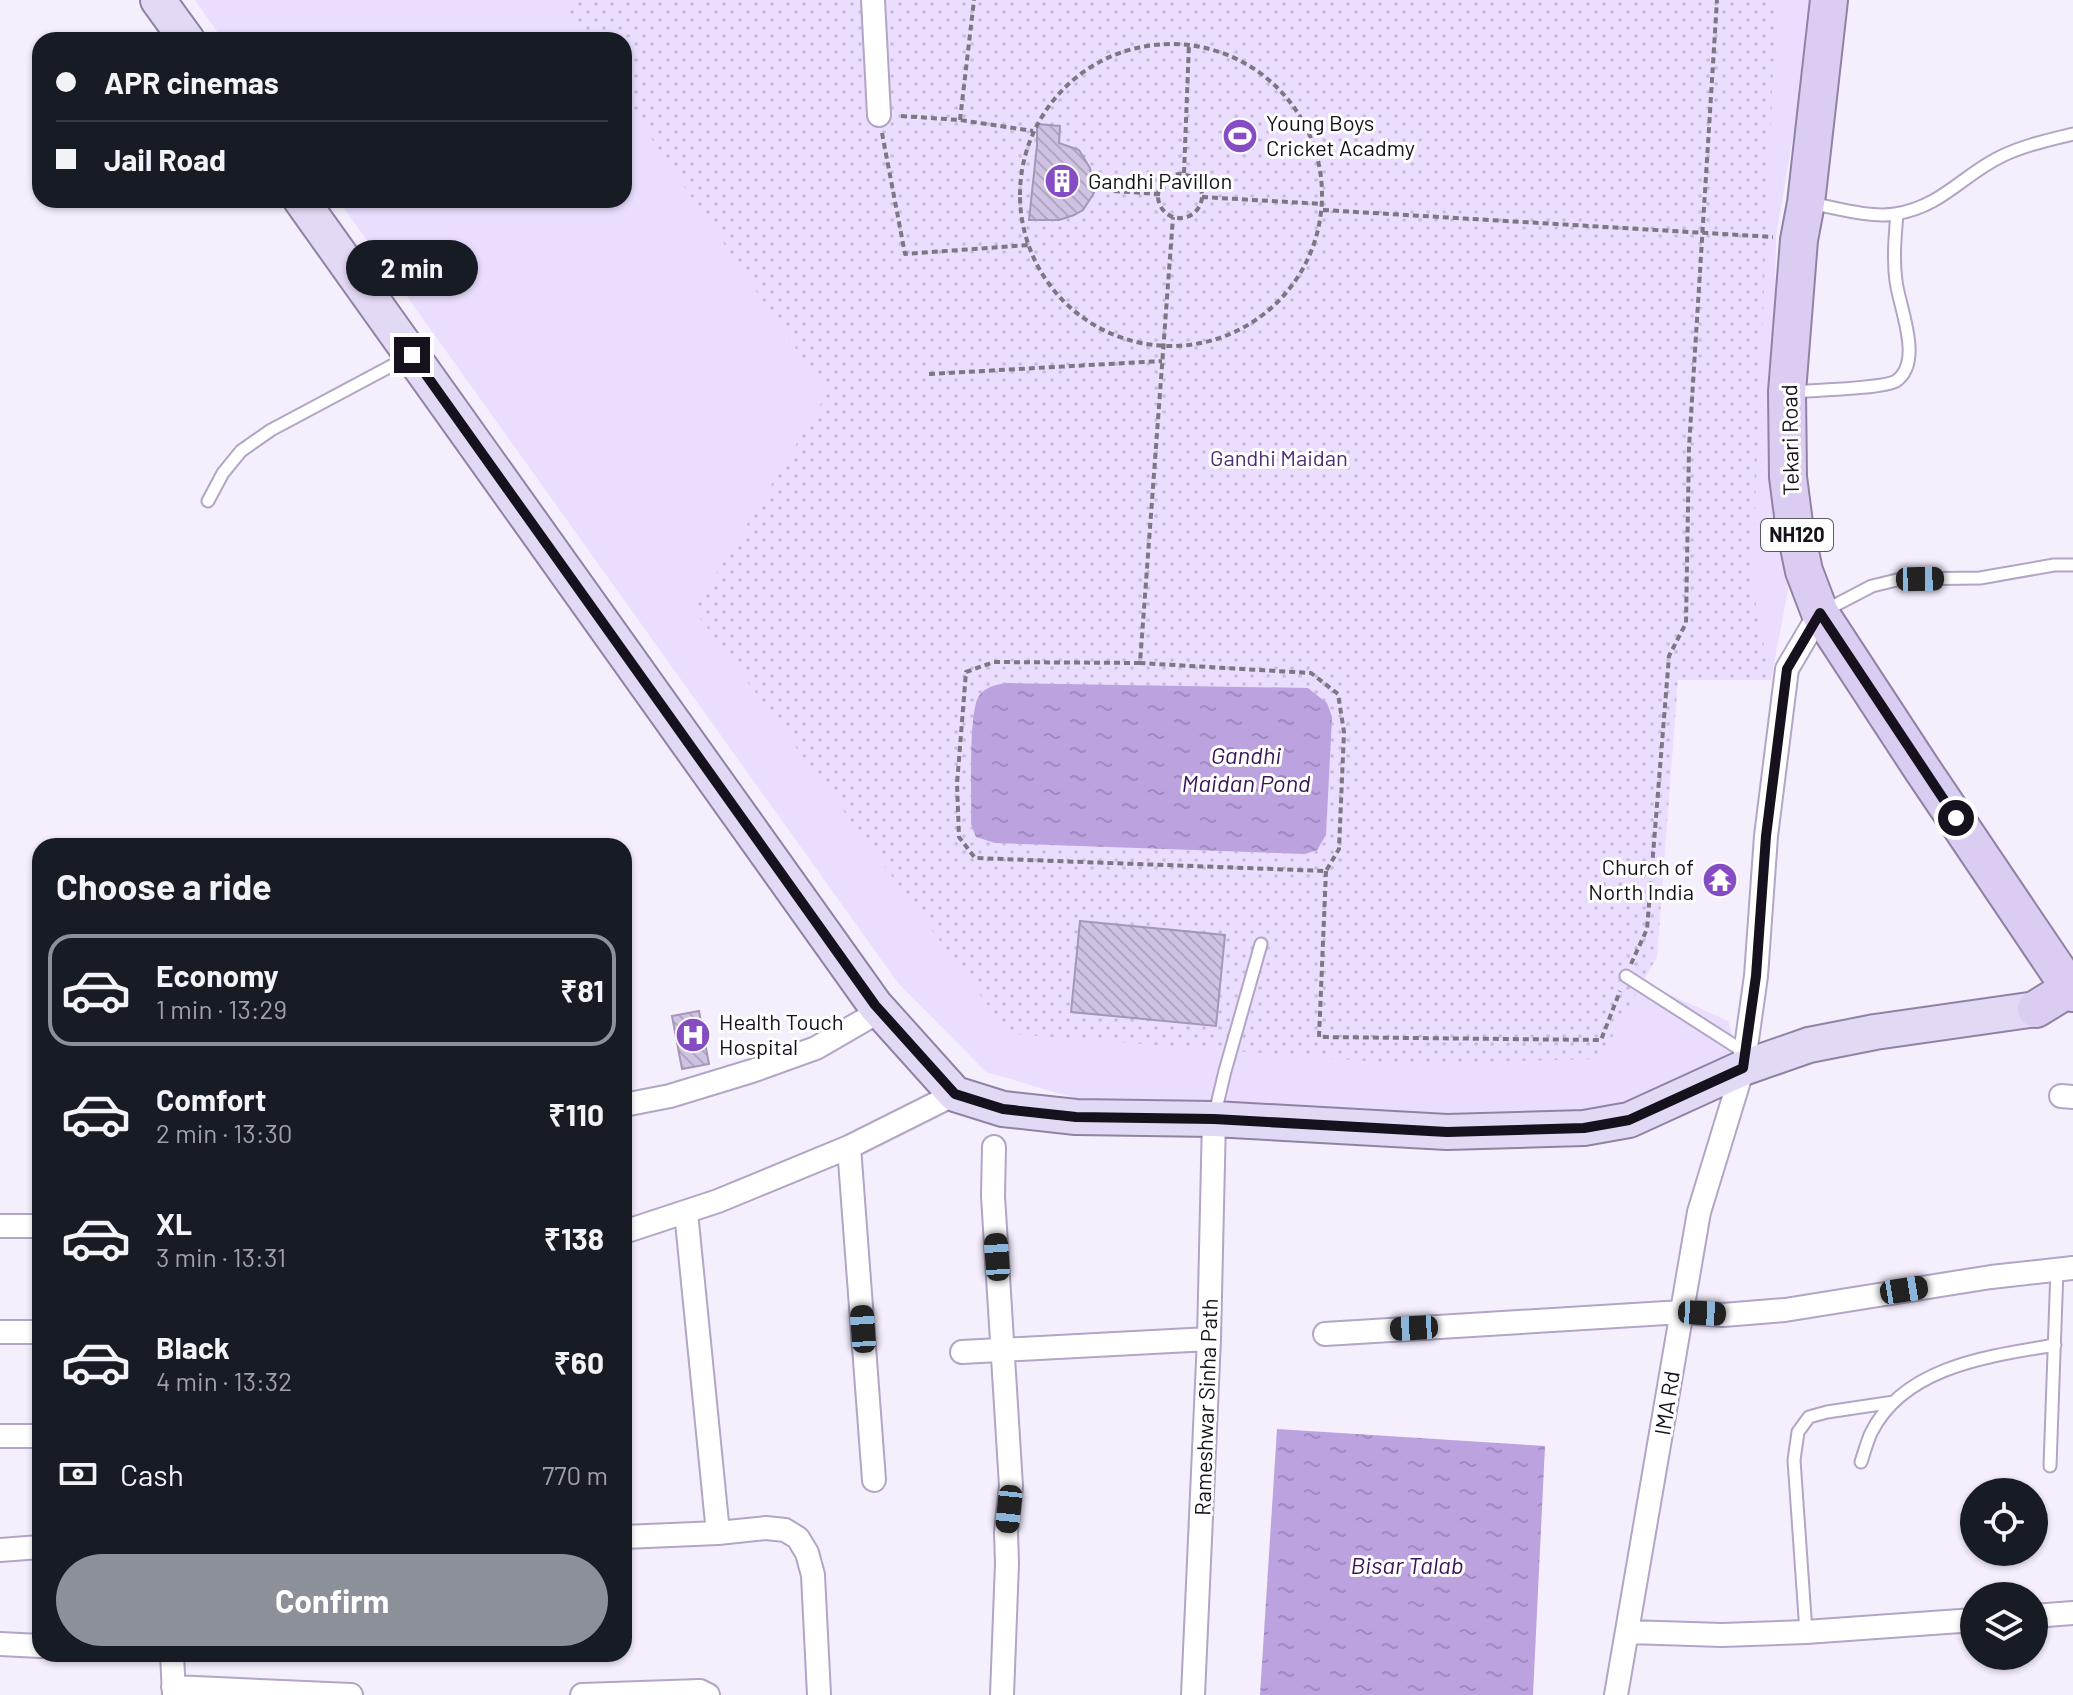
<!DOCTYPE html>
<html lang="en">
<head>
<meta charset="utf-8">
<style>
  body { margin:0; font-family:Barlow,sans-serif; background:#242831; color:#f1f3f6; height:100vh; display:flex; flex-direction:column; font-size:30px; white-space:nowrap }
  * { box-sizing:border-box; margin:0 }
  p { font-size:26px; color:#9ea1a6 }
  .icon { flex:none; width:44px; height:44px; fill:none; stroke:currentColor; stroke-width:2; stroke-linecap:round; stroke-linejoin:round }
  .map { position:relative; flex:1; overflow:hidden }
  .drawer { position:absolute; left:32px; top:838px; width:600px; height:824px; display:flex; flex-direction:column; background:#171b24; border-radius:24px; box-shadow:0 2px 6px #0004 }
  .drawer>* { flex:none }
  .top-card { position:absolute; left:32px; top:32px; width:600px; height:176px; border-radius:24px; box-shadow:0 2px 6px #0004; display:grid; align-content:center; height:176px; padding:0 24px; background:#171b24 }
  .buttons { position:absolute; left:1960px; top:1478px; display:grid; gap:16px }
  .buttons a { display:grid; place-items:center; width:88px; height:88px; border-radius:50%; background:#171b24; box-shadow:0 2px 6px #0004; font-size:40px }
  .end { position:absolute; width:36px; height:36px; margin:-18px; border:10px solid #16111d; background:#fff; box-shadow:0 0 0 4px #fff }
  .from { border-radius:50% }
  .bubble { position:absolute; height:56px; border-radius:28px; background:#171b24; box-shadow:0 2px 6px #0004; font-size:26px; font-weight:700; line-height:56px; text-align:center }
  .car { position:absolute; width:24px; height:48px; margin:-24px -12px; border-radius:10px; box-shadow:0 0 6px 2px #0007; background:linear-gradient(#222 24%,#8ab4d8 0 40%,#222 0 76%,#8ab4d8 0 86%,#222 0) }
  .top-card b { display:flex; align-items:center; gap:28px; height:76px; font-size:30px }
  .top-card b+b { border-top:2px solid #363941 }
  .top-card i { width:20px; height:20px; background:#f1f3f6 }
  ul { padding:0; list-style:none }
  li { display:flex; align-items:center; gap:24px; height:112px; margin:0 16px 12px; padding:0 8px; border:4px solid transparent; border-radius:24px }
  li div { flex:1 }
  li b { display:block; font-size:30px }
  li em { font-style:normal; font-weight:700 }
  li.current { border-color:#8c9099 }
  li>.icon { width:72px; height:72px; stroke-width:1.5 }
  h2 { padding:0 24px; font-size:36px; line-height:96px }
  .pay { display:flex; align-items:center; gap:20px; height:88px; padding:0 24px; font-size:30px }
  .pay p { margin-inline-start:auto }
  .cta { display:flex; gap:16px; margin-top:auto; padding:16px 24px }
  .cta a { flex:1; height:92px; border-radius:48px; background:#8c9099; color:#fff; font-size:32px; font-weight:700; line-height:92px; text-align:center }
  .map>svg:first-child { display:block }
</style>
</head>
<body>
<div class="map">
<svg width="2073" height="1695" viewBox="0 0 2073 1695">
  <defs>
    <pattern id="park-dots" width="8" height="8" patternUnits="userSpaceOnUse" patternTransform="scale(2)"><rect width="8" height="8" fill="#eaddfe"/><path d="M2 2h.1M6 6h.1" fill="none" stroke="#c8bdd9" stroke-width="1.8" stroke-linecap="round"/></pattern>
    <pattern id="water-ripples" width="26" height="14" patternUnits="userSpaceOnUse" patternTransform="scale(2)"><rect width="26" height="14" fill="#bca2df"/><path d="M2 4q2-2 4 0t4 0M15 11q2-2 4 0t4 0" fill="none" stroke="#a18abf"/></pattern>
    <pattern id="building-back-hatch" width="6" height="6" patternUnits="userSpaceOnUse" patternTransform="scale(2)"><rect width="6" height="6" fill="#cfc2e3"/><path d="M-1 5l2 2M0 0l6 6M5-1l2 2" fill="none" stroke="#b1a6c2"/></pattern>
  </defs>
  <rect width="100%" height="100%" fill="#f5effd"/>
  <!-- grass -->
  <path fill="#eaddfe" d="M 195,0 L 1816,0 L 1776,237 L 1772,487 L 1788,590 L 1771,680 L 1667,678 L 1626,975 L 1728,1021 L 1743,1068 L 1598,1118 L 1085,1101 L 986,1072 L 898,983 L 338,200 L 624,200 L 624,40 L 223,40 Z"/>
  <!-- park -->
  <path fill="url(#park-dots)" d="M 567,0 L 1776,0 L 1752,584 L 1771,680 L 1678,680 L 1657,957 L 1600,1059 L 1404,1064 L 1009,1034 L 694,610 L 827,394 L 624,99 L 624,40 L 584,40 L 573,24 Z"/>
  <!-- water -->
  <path fill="url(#water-ripples)" d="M 1007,683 L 1308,688 L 1327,703 L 1332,717 L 1326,835 L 1317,850 L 1305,854 L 995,843 L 976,837 L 971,824 C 972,801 968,711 979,696 C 985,687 997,684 1007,683 Z
    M 1277,1429 L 1545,1446 L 1533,1695 L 1260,1695 Z"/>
  <!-- building -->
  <path fill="url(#building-back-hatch)" stroke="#a497b7" stroke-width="2" d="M 1037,124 L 1060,126 L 1059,143 L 1079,150 L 1090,168 L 1094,193 L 1083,210 L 1074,215 L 1059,220 L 1029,220 L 1037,145 Z
    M 1080,921 L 1225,935 L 1216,1026 L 1071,1012 Z
    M 699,1011 L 709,1064 L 682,1069 L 672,1016 Z"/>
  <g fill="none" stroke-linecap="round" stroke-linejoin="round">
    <defs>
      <path id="service" d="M 1810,203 C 1836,208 1870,218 1895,214 C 1943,206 1962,175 2002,156 C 2025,145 2049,140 2073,134
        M 1792,392 C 1812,390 1882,389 1896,381 C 1924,362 1899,307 1896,281 C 1893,259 1895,236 1897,214
        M 208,501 L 223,473 L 241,451 L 271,430 L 408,357
        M 1824,611 L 1872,586 L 1901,579 L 1980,578 L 2054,565 L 2073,565
        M 1626,976 L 1746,1053
        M 1215,1113 L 1225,1071 L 1261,944
        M 1861,1462 C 1864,1453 1867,1442 1871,1433 C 1904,1366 1990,1356 2055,1345
        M 2050,1466 L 2057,1269
        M 1806,1632 L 1794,1460 L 1798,1432 L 1809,1417 L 1827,1412 L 1894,1402"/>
      <path id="minor" d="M 873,0 L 879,115
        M 2061,1096 L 2073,1097
        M 624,1105 L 670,1096 L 752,1071 L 816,1048 L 880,1011
        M 849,1147 L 874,1480
        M 994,1147 L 993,1196 L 1011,1486 L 1006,1532 L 1007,1563 L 1002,1695
        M 686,1212 L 718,1533
        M 0,1226 L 40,1226
        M 624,1232 L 718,1201 L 849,1147 L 955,1094
        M 0,1332 L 40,1332
        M 1325,1334 L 1682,1312 L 1723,1315 L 1785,1310 L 1991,1277 L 2073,1268
        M 962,1352 L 1209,1339
        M 0,1436 L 40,1436
        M 624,1537 L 718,1533 L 766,1528 L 785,1530 L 798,1538 L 807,1553 L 813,1575 L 819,1695
        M 0,1550 L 40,1547
        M 2034,1616 L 2073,1613
        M 1628,1632 L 1722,1635 L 1806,1632 L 1974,1620
        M 0,1644 L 40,1646
        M 172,1654 L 174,1695
        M 173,1687 L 351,1695
        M 582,1695 L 700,1691 L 708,1695
        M 1193,1695 L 1209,1339 L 1214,1119
        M 1616,1695 L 1699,1212 L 1743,1068 L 1756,976 L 1766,836 L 1787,669 L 1820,613"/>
      <path id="primary" d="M 158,0 L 187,40
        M 301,200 L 875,1005 L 955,1094 L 1003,1109 L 1076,1117 L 1214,1119 L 1447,1132 L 1584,1128 L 1629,1120 L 1743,1068 L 1809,1045 L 1875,1032 L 2036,1009"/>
      <path id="trunk" d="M 1829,0 L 1806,203 L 1799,240 L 1787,392 L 1788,477 L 1794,523 L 1804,571 L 1820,613 L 1922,769 L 2073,993
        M 2036,1009 L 2070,988 L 2073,987"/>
    </defs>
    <!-- service casing -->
    <use href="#service" stroke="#b2a5c5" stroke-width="15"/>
    <!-- minor casing -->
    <use href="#minor" stroke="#b2a5c5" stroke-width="26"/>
    <!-- primary casing -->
    <use href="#primary" stroke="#9082a5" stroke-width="38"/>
    <!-- trunk casing -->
    <use href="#trunk" stroke="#9082a5" stroke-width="40"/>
    <!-- path -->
    <path stroke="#7d7784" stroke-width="4" stroke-dasharray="6 4" stroke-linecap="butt" d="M1020 195a151 151 0 1 1 302 0a151 151 0 1 1-302 0Z
      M 901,116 L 960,120 L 1033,131
      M 960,120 L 974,0
      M 882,133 L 905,254 L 1028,245
      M 1184,173 L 1189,43
      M1158 196a22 22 0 1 1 44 0a22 22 0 1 1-44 0Z
      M 1114,191 L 1158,194
      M 1202,197 L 1323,204
      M 1323,210 L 1773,237
      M 929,374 L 1162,361
      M 1140,663 L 994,662 L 966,672 L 957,784 L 959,837 L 975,858 L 1326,871 L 1339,849 L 1344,732 L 1338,694 L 1311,673 L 1140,663 L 1173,217
      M 1326,871 L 1319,1037 L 1601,1040 L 1620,991
      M 1631,964 L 1647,929 L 1669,656 L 1686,623 L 1689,447 L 1717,0"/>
    <!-- service -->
    <use href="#service" stroke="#fff" stroke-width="11"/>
    <!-- minor -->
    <use href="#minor" stroke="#fff" stroke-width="22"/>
    <!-- primary -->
    <use href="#primary" stroke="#e4d9f5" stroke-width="34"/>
    <!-- trunk -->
    <use href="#trunk" stroke="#dbccf2" stroke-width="36"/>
  </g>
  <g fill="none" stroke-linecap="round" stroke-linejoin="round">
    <!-- route -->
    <path stroke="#16111d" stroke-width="10" d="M 412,355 L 875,1005 L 955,1094 L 1003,1109 L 1076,1117 L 1214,1119 L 1447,1132 L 1584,1128 L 1629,1120 L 1743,1068 L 1756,976 L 1766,836 L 1787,669 L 1820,613 L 1956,818"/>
  </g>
  <!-- icons -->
  <defs>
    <symbol id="stadium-disc" viewBox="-11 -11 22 22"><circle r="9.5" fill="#864cc3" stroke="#fff"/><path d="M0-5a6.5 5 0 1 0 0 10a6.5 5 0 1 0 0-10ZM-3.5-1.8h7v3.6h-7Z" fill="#fff"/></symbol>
    <symbol id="building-disc" viewBox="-11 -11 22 22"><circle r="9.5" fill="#864cc3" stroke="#fff"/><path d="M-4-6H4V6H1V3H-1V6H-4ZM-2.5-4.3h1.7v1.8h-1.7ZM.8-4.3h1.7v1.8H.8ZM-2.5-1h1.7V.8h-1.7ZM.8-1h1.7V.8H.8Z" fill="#fff"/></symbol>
    <symbol id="temple-disc" viewBox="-11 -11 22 22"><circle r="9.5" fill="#864cc3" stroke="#fff"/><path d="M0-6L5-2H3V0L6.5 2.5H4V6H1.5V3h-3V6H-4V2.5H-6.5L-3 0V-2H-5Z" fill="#fff"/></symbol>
    <symbol id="hospital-disc" viewBox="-11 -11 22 22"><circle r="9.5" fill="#864cc3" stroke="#fff"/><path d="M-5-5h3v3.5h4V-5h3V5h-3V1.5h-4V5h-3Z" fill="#fff"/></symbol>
  </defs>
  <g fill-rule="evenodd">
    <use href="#stadium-disc" x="1220" y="116" width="40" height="40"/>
    <use href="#building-disc" x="1042" y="161" width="40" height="40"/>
    <use href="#temple-disc" x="1700" y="860" width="40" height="40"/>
    <use href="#hospital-disc" x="673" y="1015" width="40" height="40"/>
  </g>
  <g text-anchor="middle" stroke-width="6" stroke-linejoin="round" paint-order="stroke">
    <!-- shield labels -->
    <rect fill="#fff" stroke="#5c5861" stroke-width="2" x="1761" y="519" width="72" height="32" rx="6"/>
    <g font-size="20" font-weight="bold" fill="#16111d">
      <text x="1797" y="542">NH120</text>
    </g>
    <!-- poi labels -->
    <g font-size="22" fill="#16111d" stroke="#fff" text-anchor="start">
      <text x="1266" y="131">Young Boys<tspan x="1266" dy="25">Cricket Acadmy</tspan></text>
      <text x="1088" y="189">Gandhi Pavillon</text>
      <text x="1694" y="875" text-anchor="end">Church of<tspan x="1694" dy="25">North India</tspan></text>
      <text x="719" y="1030">Health Touch<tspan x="719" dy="25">Hospital</tspan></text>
    </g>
    <!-- street labels -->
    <g font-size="22" fill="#16111d" stroke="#fff">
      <text transform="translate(1790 440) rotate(-91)" y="8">Tekari Road</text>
      <text transform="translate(1667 1403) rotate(-81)" y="8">IMA Rd</text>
      <text transform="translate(1206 1407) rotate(-88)" y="8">Rameshwar Sinha Path</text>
    </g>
    <!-- park labels -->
    <g font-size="22" fill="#4e2b73" stroke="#fff">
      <text x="1279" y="466">Gandhi Maidan</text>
    </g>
    <!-- water labels -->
    <g font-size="24" font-style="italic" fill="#38135a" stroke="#fff">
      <text x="1246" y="764">Gandhi<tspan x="1246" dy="28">Maidan Pond</tspan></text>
      <text x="1407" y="1574">Bisar Talab</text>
    </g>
  </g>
</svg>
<div class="buttons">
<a><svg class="icon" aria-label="locate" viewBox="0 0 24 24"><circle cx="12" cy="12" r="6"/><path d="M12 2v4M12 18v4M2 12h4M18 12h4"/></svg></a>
<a><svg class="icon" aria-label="layers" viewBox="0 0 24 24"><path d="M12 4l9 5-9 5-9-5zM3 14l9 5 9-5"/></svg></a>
</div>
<i class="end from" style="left:1956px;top:818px"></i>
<i class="end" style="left:412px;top:355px"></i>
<div class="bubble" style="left:346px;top:240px;width:132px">2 min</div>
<i class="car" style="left:1920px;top:579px;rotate:89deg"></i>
<i class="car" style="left:997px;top:1257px;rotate:356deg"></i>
<i class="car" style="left:1904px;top:1290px;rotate:81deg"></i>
<i class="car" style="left:1702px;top:1313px;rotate:93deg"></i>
<i class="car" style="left:1414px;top:1328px;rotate:267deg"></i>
<i class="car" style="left:863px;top:1329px;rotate:356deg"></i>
<i class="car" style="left:1009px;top:1509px;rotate:186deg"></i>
<div class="top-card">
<b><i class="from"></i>APR cinemas</b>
<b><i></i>Jail Road</b>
</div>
<section class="drawer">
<h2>Choose a ride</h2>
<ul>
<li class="current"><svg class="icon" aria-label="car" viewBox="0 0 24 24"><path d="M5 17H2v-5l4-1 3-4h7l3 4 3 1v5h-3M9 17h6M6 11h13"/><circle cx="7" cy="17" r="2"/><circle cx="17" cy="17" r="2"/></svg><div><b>Economy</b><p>1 min · 13:29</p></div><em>₹81</em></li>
<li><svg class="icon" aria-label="car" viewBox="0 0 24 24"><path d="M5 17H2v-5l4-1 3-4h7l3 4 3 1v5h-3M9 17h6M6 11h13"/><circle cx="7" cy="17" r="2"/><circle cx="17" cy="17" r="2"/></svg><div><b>Comfort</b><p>2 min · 13:30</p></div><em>₹110</em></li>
<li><svg class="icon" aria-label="car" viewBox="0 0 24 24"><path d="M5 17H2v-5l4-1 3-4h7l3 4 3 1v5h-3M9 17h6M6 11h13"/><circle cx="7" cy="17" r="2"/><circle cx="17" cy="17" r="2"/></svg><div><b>XL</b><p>3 min · 13:31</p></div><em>₹138</em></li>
<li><svg class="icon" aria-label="car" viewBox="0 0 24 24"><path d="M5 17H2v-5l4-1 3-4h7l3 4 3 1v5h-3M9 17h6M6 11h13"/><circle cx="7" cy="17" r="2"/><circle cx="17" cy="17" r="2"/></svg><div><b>Black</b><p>4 min · 13:32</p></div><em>₹60</em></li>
</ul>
<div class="pay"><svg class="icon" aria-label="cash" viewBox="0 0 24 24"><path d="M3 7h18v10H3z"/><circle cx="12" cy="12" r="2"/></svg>Cash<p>770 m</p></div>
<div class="cta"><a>Confirm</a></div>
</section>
</div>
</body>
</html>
